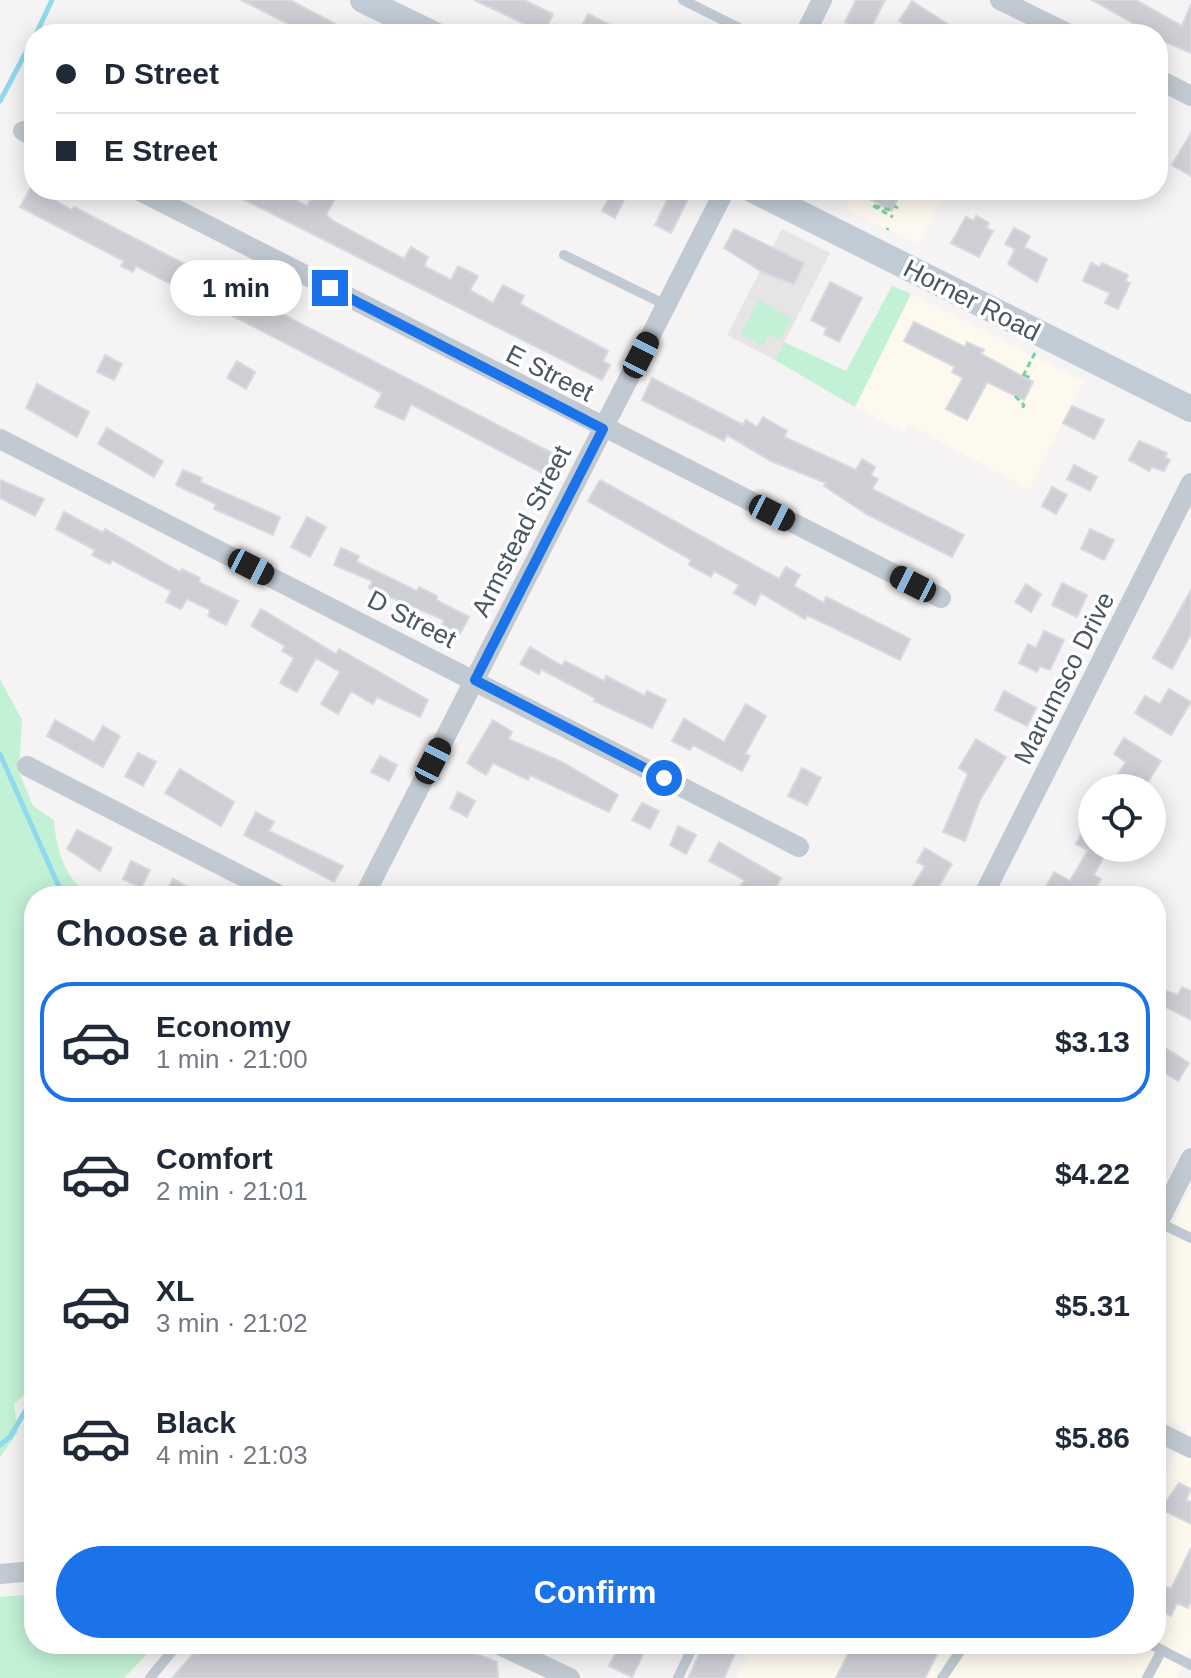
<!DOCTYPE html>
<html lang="en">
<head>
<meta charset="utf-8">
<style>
  body { margin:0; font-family:Arial,sans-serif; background:#f6f6f7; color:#1f2937; height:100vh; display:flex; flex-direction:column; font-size:30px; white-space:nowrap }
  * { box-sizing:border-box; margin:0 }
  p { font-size:26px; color:#747a83 }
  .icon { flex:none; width:44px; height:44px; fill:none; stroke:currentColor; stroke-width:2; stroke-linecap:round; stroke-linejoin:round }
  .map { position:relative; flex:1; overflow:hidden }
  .side { position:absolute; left:24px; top:886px; width:1142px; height:768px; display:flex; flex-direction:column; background:#fff; border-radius:32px; box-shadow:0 4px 20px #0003 }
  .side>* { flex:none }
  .guide { position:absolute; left:24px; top:24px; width:1144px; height:176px; border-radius:32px; box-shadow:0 4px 20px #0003; display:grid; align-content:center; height:176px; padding:0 32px; background:#fff }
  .controls { position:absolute; left:1078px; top:774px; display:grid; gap:16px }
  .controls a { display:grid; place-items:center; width:88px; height:88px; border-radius:50%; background:#fff; box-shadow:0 4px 20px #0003; font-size:40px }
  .end { position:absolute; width:36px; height:36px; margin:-18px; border:10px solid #1a73e8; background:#fff; box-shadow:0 0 0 4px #fff }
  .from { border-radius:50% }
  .bubble { position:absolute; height:56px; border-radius:28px; background:#fff; box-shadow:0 4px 20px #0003; font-size:26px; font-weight:600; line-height:56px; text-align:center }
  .car { position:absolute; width:24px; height:48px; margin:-24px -12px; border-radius:10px; box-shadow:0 0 6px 2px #0007; background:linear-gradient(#222 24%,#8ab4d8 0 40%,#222 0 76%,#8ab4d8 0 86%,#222 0) }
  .guide b { display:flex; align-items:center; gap:28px; height:76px; font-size:30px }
  .guide b+b { border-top:2px solid #e0e1e3 }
  .guide i { width:20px; height:20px; background:#1f2937 }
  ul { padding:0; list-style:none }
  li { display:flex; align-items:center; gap:24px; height:120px; margin:0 16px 12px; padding:0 16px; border:4px solid transparent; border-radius:32px }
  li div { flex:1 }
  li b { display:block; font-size:30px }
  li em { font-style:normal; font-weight:600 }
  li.selected { border-color:#1a73e8 }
  li>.icon { width:72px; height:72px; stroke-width:1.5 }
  h2 { padding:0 32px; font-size:36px; line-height:96px }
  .action { display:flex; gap:16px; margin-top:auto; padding:16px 32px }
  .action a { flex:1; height:92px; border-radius:48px; background:#1a73e8; color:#fff; font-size:32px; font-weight:600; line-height:92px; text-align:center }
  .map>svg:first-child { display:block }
</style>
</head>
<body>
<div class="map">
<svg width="1191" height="1678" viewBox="0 0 1191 1678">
  <rect width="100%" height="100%" fill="#f5f3f3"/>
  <!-- commercial -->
  <path fill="#fdf9ef" d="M 855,190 L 946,190 L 919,245 L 845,209 Z
    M 911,294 L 1084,381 L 1029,490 L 908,424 L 904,432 L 855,407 Z
    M 1191,1187 L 1191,1649 L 1176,1678 L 736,1678 L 753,1644 L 1156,1644 L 1156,1494 L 1187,1429 L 1156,1415 L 1156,1258 Z"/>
  <!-- education -->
  <path fill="#e6e4e5" d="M 782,229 L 830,253 L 775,360 L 727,335 Z"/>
  <!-- green -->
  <path fill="#c3f1d5" d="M 892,286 L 911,294 L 855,407 L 775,360 L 784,342 L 846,371 Z
    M 759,300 L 792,318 L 780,340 L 769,335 L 763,346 L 741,334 Z
    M 0,679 L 22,720 L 19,772 L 33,806 L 54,820 C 56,849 65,879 90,896 L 34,896 L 34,1385 L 14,1404 L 18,1432 L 0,1457 Z
    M 34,1594 L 34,1644 L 157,1644 L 124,1678 L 0,1678 L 0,1597 Z"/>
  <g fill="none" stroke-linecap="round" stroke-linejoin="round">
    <!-- stream -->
    <path stroke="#90daee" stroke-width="5" d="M 36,34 L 52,0
      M 0,101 L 34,37
      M 0,754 L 63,896
      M 0,1445 L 10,1437 L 34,1396"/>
  </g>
  <!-- building -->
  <path fill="#cdcfd5" stroke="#d7d9de" stroke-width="2" d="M 241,0 L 290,0 L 354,34 L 308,34 Z
    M 474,0 L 524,0 L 553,14 L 544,33 Z
    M 856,0 L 885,0 L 868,34 L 845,22 Z
    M 1092,0 L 1136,0 L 1182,26 L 1191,4 L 1191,53 L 1158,39 L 1158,34 L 1152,34 Z
    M 912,1 L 963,34 L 919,34 L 899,21 Z
    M 588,14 L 610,25 L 605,34 L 578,34 Z
    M 1191,133 L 1191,176 L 1172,165 Z
    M 31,187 L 72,210 L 74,207 L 556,455 L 546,475 L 411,404 L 404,420 L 375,407 L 382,393 L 136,266 L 133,272 L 121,266 L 124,261 L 20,207 Z
    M 225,190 L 275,190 L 307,206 L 315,190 L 327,190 L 337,195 L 326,215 L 333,221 L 404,259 L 411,247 L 428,257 L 424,266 L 451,280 L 458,266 L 478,276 L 470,290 L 493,303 L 503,285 L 524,296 L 520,304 L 608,351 L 603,361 L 610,365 L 602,380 Z
    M 613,190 L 629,190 L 615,218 L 602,211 Z
    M 672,190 L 688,199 L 671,233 L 655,225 Z
    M 852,190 L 902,190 L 892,211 Z
    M 976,216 L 989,223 L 986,228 L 993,231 L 979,257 L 951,243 L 966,217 L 974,221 Z
    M 1014,228 L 1030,236 L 1024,247 L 1047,259 L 1037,282 L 1008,264 L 1015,249 L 1005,244 Z
    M 734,229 L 804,263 L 794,284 L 764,273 L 724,248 Z
    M 1091,263 L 1100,267 L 1102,263 L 1128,275 L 1125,281 L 1130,283 L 1118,309 L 1105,303 L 1110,293 L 1083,281 Z
    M 830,282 L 862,298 L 839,342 L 824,334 L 827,328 L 811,320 Z
    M 914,322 L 965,347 L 967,342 L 984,350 L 981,354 L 1033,382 L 1024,400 L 987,382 L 967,420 L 946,409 L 963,378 L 952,372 L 955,367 L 904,341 Z
    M 105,355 L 122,364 L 114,380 L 97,372 Z
    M 237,361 L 255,372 L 246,389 L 227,378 Z
    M 652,378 L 743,425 L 746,420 L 757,427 L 763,417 L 787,431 L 784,437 L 856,470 L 862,459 L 875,467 L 871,475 L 878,479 L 872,489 L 964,535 L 952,557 L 868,515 L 824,486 L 826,483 L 771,461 L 727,435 L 724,441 L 642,400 Z
    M 37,384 L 89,412 L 77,437 L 26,408 Z
    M 1072,406 L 1104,420 L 1094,439 L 1063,423 Z
    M 107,428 L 163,461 L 154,477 L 98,444 Z
    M 1139,441 L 1167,453 L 1165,457 L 1170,460 L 1164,471 L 1152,467 L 1149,471 L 1129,460 Z
    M 1074,465 L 1097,477 L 1090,491 L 1067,479 Z
    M 183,470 L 202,478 L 200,482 L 280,517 L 273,535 L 214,509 L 216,504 L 176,485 Z
    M 0,480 L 44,499 L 35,516 L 0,498 Z
    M 600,480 L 779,579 L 786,567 L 800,575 L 794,586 L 824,603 L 826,597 L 910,639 L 900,660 L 807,615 L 805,619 L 761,593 L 755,605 L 734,593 L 739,585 L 714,571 L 711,577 L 689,565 L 691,560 L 588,501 Z
    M 1052,487 L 1067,495 L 1056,514 L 1042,506 Z
    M 64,512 L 103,533 L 105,529 L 180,572 L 182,569 L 200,578 L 199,582 L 238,601 L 226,625 L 208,616 L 210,610 L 187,599 L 181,609 L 166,602 L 171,591 L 112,560 L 110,564 L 92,555 L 95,550 L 56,529 Z
    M 307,517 L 326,527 L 310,557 L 291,547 Z
    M 1090,529 L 1114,540 L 1104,560 L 1081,549 Z
    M 341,548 L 359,556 L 357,562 L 417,591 L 419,587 L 437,596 L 436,600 L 469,617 L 460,634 L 442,625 L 444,620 L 369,588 L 372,581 L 334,565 Z
    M 1062,583 L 1087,595 L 1077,617 L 1052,605 Z
    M 1026,584 L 1041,594 L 1031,612 L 1015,602 Z
    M 1191,590 L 1191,634 L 1172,669 L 1153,658 Z
    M 261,609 L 336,654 L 339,649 L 428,700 L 420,717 L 377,697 L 373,704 L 351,691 L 338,714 L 321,704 L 340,672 L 316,658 L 297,692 L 280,683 L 294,658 L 282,651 L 285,646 L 251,626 Z
    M 1044,631 L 1064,640 L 1050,670 L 1040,666 L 1037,672 L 1019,663 L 1028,644 L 1036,648 Z
    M 530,647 L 562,666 L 565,661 L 604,681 L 606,676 L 645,696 L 647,691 L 666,700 L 652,728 L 594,701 L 595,698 L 541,669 L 539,674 L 520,664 Z
    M 1169,689 L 1191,702 L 1171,735 L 1135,713 L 1145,696 L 1160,704 Z
    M 1004,691 L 1036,708 L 1027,726 L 995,710 Z
    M 746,704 L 766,716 L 745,754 L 750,756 L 742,771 L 693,745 L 690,750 L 672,741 L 684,719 L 724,742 Z
    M 55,720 L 94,742 L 103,726 L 120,736 L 103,767 L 47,736 Z
    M 493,720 L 512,732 L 508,739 L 562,762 L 618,795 L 609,812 L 530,775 L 528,780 L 493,763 L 486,775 L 467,763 Z
    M 1124,738 L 1161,761 L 1144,788 L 1130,788 L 1115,779 L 1126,762 L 1114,754 Z
    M 976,739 L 1006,757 L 980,800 L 965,841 L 943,832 L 968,774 L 959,768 Z
    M 138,753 L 156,762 L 143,786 L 125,776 Z
    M 380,756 L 397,765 L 389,781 L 371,772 Z
    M 802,768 L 821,778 L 807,805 L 788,796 Z
    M 180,769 L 234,802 L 221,826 L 165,793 Z
    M 458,792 L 475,801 L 467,817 L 450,808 Z
    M 642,803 L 659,811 L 650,829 L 632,820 Z
    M 256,812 L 274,822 L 269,831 L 343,866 L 334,882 L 244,835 Z
    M 1092,813 L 1092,848 L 1108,848 L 1094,875 L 1101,879 L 1091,896 L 1055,896 L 1044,890 L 1054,872 L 1070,881 L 1088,850 L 1076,844 Z
    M 678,826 L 696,835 L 686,854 L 670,845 Z
    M 77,830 L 112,848 L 100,871 L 67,849 Z
    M 719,842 L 781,878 L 771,896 L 756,887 L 752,892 L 741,885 L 745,880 L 709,861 Z
    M 925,848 L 952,864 L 933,896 L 907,896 L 925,866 L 917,862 Z
    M 131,861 L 150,870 L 141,888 L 123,879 Z
    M 173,879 L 204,896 L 163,896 Z
    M 1156,987 L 1178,995 L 1182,987 L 1191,991 L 1191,1020 L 1156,1002 Z
    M 1156,1042 L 1189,1063 L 1178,1081 L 1156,1067 Z
    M 1179,1483 L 1191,1489 L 1186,1500 L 1191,1502 L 1191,1524 L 1161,1509 Z
    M 1191,1548 L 1191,1601 L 1188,1608 L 1177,1603 L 1171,1616 L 1156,1609 L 1156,1582 L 1171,1589 Z
    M 202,1644 L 457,1646 L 497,1662 L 498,1678 L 172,1678 Z
    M 620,1644 L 644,1652 L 632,1677 L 609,1666 Z
    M 704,1644 L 739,1644 L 724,1678 L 688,1678 Z
    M 853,1644 L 942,1644 L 925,1678 L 836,1678 Z"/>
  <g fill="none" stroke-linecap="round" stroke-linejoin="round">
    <!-- path -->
    <path stroke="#7ad0a6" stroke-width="3" stroke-dasharray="6 4" stroke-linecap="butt" d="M 894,206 L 898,208
      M 890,210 L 872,205 L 893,217
      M 887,230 L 888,228
      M 1024,375 L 1033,379
      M 1023,376 L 1035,353
      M 1015,396 L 1024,405 L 1021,411"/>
    <!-- service -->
    <path stroke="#c1cad2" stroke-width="10" d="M 683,0 L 751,34
      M 564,255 L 666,305
      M 1158,1222 L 1191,1238
      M 1150,1644 L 1191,1665
      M 150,1678 L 178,1644
      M 678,1678 L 694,1644
      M 942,1678 L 965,1644
      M 1147,1678 L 1162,1650"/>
    <!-- minor -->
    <path stroke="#c1cad2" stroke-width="20" d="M 1000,0 L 1069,34
      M 805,34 L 822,0
      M 1158,79 L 1191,96
      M 23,131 L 34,137
      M 138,190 L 941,598
      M 0,439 L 799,847
      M 27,766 L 281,896
      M 364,896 L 725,190
      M 983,896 L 1191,483
      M 1156,1227 L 1191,1158
      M 1156,1431 L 1191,1448
      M 0,1574 L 34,1571
      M 497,1644 L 570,1678"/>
    <!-- secondary -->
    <path stroke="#c1cbd6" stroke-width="26" d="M 363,0 L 433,34
      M 753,190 L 1191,409"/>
  </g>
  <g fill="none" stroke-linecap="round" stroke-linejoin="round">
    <!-- route -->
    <path stroke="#1a73e8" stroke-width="10" d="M 330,288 L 603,429 L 475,680 L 664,778"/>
  </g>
  <g text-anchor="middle" stroke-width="7" stroke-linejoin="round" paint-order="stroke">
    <!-- street labels -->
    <g font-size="26" fill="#4a5661" stroke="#fff">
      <text transform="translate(972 300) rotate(27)" y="9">Horner Road</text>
      <text transform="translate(550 373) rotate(27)" y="9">E Street</text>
      <text transform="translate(521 531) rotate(-63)" y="9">Armstead Street</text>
      <text transform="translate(412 619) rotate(27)" y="9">D Street</text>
      <text transform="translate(1064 678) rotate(-63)" y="9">Marumsco Drive</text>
    </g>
  </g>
</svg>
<div class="controls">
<a><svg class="icon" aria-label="locate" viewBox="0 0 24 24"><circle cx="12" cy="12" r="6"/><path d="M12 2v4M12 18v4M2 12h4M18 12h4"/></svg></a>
</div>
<i class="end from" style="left:664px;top:778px"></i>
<i class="end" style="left:330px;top:288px"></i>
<div class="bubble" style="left:170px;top:260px;width:132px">1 min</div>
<i class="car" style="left:641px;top:355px;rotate:27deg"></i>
<i class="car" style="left:772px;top:513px;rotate:117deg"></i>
<i class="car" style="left:251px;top:567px;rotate:117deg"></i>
<i class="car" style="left:913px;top:584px;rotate:297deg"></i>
<i class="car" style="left:433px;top:761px;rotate:27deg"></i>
<div class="guide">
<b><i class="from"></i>D Street</b>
<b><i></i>E Street</b>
</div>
<section class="side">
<h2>Choose a ride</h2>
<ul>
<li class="selected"><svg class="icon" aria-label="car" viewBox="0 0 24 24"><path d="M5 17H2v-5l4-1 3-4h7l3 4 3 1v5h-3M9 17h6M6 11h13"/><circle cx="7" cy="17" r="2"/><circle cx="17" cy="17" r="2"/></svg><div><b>Economy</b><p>1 min · 21:00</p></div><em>$3.13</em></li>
<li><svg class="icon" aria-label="car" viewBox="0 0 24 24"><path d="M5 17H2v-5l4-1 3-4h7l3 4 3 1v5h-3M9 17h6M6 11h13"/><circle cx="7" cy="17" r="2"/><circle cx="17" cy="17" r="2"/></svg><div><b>Comfort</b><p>2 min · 21:01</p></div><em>$4.22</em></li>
<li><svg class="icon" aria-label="car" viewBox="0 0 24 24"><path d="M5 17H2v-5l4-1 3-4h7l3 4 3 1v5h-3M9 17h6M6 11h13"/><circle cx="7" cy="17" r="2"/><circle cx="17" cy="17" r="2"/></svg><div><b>XL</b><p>3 min · 21:02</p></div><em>$5.31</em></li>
<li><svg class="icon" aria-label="car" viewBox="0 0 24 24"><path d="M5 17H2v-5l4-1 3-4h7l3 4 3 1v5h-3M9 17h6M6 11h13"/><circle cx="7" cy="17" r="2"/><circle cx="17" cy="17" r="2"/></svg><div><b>Black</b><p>4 min · 21:03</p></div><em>$5.86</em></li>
</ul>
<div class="action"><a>Confirm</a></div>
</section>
</div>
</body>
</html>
